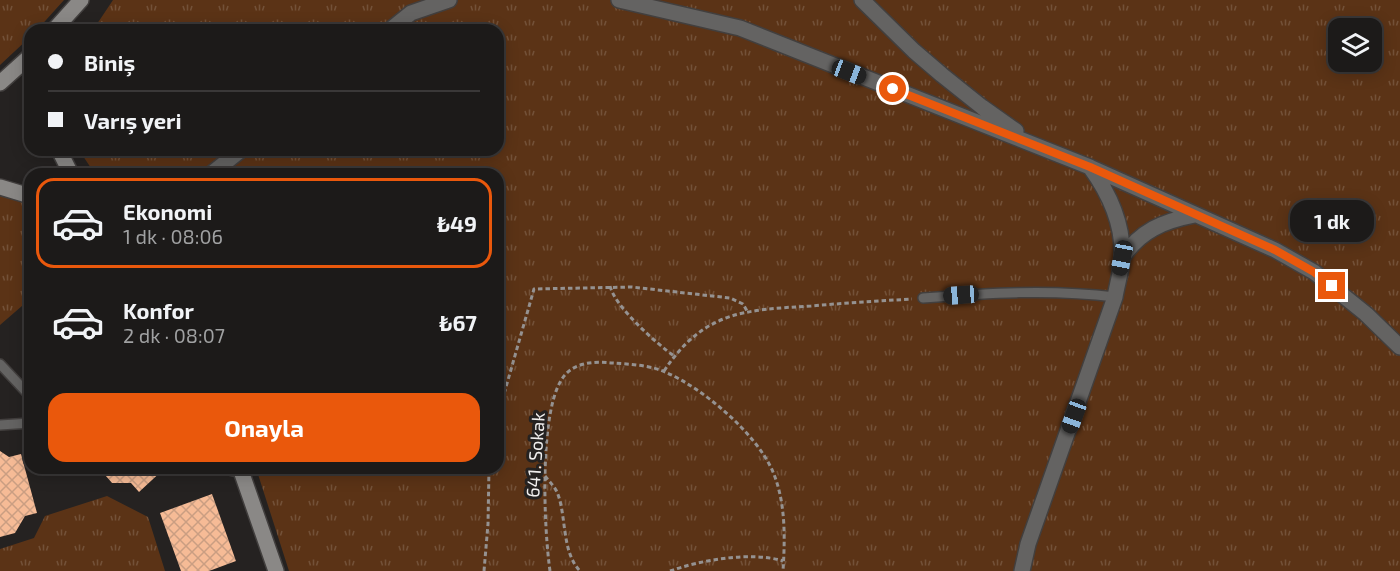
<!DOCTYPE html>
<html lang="tr">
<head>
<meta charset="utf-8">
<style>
  body { margin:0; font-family:"Exo 2",sans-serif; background:#292726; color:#f1f3f6; height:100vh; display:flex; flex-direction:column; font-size:22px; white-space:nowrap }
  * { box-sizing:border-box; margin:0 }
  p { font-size:20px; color:#a0a1a2 }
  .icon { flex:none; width:33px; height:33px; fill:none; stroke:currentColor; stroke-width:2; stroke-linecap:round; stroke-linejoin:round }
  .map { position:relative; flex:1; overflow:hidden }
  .drawer { position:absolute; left:24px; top:168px; width:480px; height:306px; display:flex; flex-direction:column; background:#1c1a19; border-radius:18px; box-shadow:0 3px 15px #0003,0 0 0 2px #3a3838 }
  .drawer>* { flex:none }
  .top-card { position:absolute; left:24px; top:24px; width:480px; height:132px; border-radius:18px; box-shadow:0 3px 15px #0003,0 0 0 2px #3a3838; display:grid; align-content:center; height:132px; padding:0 24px; background:#1c1a19 }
  .buttons { position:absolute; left:1328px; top:18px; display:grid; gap:12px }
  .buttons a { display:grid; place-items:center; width:54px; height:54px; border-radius:12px; background:#1c1a19; box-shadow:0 3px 15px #0003,0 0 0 2px #3a3838; font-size:30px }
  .end { position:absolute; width:27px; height:27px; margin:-14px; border:8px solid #ea580c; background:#fff; box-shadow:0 0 0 3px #fff }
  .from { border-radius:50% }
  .bubble { position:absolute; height:42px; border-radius:18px; background:#1c1a19; box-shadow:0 3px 15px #0003,0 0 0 2px #3a3838; font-size:20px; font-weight:700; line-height:42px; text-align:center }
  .car { position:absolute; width:18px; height:36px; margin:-18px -9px; border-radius:8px; box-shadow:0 0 4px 2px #0007; background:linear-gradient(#222 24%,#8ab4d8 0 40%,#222 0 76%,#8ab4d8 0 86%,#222 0) }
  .top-card b { display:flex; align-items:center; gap:21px; height:57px; font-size:22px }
  .top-card b+b { border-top:2px solid #3a3838 }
  .top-card i { width:15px; height:15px; background:#f1f3f6 }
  ul { padding:10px 0 0; list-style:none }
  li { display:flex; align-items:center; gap:18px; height:90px; margin:0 12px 9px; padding:0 12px; border:3px solid transparent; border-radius:18px }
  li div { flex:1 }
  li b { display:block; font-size:22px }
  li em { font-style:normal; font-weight:700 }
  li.current { border-color:#ea580c }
  li>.icon { width:54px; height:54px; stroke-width:1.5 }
  .cta { display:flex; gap:12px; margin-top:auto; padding:12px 24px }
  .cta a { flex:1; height:69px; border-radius:18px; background:#ea580c; color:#fff; font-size:24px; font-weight:700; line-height:69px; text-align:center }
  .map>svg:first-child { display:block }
</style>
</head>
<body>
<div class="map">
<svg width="1400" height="571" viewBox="0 0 1400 571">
  <defs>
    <pattern id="grass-tufts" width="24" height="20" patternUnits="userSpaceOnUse" patternTransform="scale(1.5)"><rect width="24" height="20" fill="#5b3316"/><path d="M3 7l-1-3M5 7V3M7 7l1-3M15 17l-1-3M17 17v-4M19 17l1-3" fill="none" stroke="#735138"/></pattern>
    <pattern id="building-cross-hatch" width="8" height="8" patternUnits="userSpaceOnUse" patternTransform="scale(1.5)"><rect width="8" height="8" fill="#f6bb96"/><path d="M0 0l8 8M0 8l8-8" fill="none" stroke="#ca9e82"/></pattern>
  </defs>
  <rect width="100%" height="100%" fill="#252221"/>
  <!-- grass -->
  <path fill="url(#grass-tufts)" fill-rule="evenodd" d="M 0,0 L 64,0 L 37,30 L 30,30 L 30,37 L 0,65 Z
    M 113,0 L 1400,0 L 1400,571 L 289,571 L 256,468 L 498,468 L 498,174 L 95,174 L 79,150 L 498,150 L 498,30 L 93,30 ZM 1338,28 L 1371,28 L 1371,62 L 1338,62 Z
    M 0,187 L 30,196 L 30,299 L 0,325 Z
    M 107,496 L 148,517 L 165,571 L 0,571 L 0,549 L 34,538 L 45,516 Z"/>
  <!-- building -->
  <path fill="url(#building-cross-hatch)" d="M 0,451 L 9,457 L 21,454 L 37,513 L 25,516 L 15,533 L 0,537 Z
    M 99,468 L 165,468 L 139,492 L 131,483 L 112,483 Z
    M 212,494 L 236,561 L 209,571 L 181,571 L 160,513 Z"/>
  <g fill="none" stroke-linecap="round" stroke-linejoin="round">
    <defs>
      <path id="lane" d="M 923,298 C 987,293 1051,289 1115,297
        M 0,364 L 30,396
        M 0,425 L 30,423
        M 220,468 L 242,473"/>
      <path id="street" d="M 619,0 L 740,28 L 1090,167 C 1109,193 1124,226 1122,260 C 1121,272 1117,285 1115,297 L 1028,544 L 1022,571
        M 862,0 L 914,51 L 942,75 L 982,107 L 1016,131
        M 390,30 L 411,13 L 449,0
        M 1092,168 L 1275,250 L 1314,272 L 1366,314 L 1400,347
        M 211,174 L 241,150
        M 1122,258 C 1140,231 1163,221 1195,215"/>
      <path id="secondary" d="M 54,30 L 81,0
        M 0,83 L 30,56
        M 59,150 L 71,174
        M 0,187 L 30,196
        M 240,468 L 276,571"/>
    </defs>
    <!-- lane casing -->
    <use href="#lane" stroke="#423f3e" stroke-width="12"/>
    <!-- street casing -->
    <use href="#street" stroke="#423f3e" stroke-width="18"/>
    <!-- secondary casing -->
    <use href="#secondary" stroke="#423f3e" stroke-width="18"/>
    <!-- path -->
    <path stroke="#959291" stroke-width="3" stroke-dasharray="4.5 3" stroke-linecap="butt" d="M 610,286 C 615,307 656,343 674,356
      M 664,371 C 704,311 744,310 811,306 C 845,303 878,301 912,299
      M 498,415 L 534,289 L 632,287 L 730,298 L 743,304 L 747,311
      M 545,476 C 549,481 554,486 557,492 C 567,516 561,551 580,571
      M 484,571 L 488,524 L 489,468
      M 550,571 C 544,530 538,405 565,375 C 576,362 596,361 612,363 C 628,364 650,365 665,372 C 703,388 757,434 773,472 C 786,503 785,539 783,571
      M 670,571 C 701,560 751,551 783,561"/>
    <!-- lane -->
    <use href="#lane" stroke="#646362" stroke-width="9"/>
    <!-- street -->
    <use href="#street" stroke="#646362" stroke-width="15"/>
    <!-- secondary -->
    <use href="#secondary" stroke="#8a8886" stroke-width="15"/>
  </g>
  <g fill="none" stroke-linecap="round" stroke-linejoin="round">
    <!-- route -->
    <path stroke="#ea580c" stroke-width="8" d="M 893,89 L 1090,167 L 1275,250 L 1314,272 L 1332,286"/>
  </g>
  <g text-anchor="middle" stroke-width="6" stroke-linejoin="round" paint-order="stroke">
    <!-- street labels -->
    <g font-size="18" fill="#f1efee" stroke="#252221">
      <text transform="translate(536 455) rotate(-86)" y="6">641. Sokak</text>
    </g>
  </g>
</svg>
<div class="buttons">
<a><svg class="icon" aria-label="layers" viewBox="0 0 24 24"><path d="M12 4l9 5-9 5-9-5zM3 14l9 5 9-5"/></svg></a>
</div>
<i class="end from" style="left:893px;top:89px"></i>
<i class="end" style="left:1332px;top:286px"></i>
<div class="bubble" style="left:1290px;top:200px;width:84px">1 dk</div>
<i class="car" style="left:849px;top:72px;rotate:111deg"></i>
<i class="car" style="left:1122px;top:258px;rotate:191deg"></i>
<i class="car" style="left:961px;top:295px;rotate:266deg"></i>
<i class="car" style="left:1074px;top:416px;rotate:200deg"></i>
<div class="top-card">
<b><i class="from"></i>Biniş</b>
<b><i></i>Varış yeri</b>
</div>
<section class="drawer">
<ul>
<li class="current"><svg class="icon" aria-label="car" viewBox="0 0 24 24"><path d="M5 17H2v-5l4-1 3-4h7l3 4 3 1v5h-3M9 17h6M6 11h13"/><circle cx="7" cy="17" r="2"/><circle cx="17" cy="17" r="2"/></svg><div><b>Ekonomi</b><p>1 dk · 08:06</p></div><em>₺49</em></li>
<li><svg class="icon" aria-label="car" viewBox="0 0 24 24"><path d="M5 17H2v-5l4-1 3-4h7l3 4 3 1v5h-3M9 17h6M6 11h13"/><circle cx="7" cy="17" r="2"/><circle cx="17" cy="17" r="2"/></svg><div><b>Konfor</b><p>2 dk · 08:07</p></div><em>₺67</em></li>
</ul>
<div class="cta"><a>Onayla</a></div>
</section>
</div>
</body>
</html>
